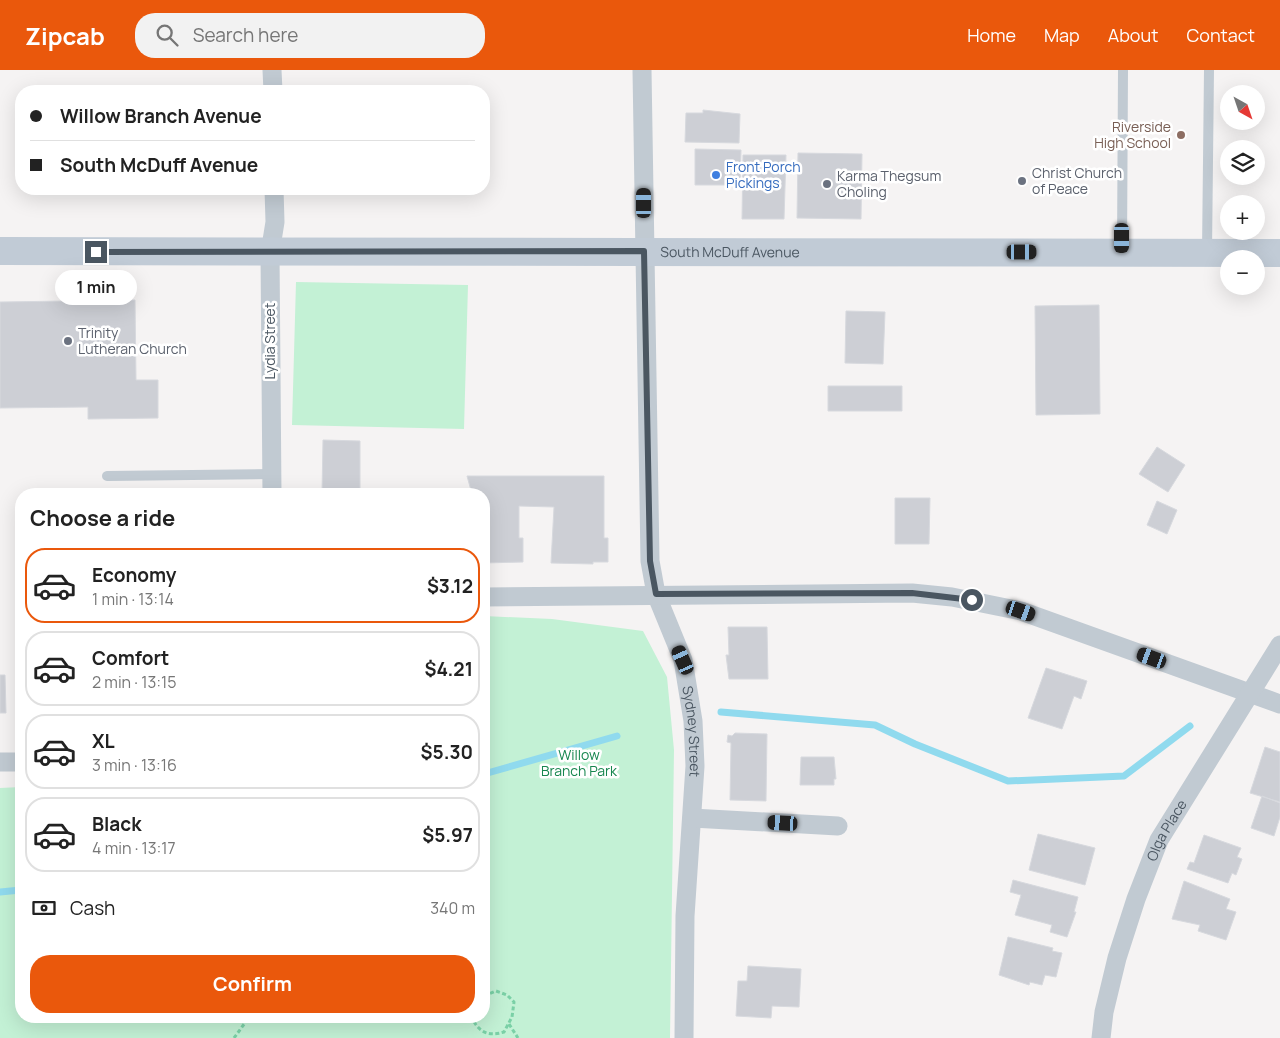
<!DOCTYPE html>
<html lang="en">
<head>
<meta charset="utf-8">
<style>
  body { margin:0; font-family:Manrope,sans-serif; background:#f2f2f2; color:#222; height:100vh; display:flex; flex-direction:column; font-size:19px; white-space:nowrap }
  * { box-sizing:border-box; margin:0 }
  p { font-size:16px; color:#767676 }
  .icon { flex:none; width:28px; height:28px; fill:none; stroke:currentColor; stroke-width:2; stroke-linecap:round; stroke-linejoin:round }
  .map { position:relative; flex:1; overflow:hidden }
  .side { position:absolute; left:15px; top:418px; width:475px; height:535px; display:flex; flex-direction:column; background:#fff; border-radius:20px; box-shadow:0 5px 20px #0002 }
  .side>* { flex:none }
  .banner { position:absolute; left:15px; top:15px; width:475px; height:110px; border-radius:20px; box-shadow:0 5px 20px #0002; display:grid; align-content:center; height:110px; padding:0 15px; background:#fff }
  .needle { width:32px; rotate:140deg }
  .controls { position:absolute; left:1220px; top:15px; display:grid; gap:10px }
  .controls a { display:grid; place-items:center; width:45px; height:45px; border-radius:50%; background:#fff; box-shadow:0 5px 20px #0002; font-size:25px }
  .end { position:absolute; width:22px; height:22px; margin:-11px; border:6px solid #4a5661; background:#fff; box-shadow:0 0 0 2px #fff }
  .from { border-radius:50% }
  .bubble { position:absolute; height:35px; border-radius:18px; background:#fff; box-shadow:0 5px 20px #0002; font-size:16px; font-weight:700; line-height:35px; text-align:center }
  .car { position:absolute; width:15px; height:30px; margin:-15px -8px; border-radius:6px; box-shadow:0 0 4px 1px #0007; background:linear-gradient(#222 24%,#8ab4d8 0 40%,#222 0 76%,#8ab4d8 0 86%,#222 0) }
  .banner b { display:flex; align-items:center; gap:18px; height:48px; font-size:19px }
  .banner b+b { border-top:1px solid #e0e0e0 }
  .banner i { width:12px; height:12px; background:#222 }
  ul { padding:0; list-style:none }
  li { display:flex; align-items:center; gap:15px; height:75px; margin:0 10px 8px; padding:0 5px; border:2px solid #e0e0e0; border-radius:20px }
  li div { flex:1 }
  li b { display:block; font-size:19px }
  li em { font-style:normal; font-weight:700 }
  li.current { border-color:#ea580c }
  li>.icon { width:45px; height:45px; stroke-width:1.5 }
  h2 { padding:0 15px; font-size:22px; line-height:60px }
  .pay { display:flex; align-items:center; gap:12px; height:55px; padding:0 15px; font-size:19px }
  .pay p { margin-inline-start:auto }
  .button { display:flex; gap:10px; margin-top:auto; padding:10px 15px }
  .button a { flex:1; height:58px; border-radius:20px; background:#ea580c; color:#fff; font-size:20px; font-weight:700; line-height:58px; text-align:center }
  header { display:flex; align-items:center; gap:30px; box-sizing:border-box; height:70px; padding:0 25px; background:#ea580c; color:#fff }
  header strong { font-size:24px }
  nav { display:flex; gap:28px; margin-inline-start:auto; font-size:18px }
  .search { width:350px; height:45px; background:#f2f2f2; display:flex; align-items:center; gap:12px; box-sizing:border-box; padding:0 18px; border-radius:20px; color:#767676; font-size:19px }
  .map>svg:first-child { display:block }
</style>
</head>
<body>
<header>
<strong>Zipcab</strong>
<div class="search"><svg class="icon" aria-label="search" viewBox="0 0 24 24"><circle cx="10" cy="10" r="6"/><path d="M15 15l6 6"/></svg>Search here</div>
<nav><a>Home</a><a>Map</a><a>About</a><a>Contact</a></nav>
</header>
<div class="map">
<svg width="1280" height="968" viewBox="0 0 1280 968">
  <rect width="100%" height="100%" fill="#f5f3f3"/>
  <!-- green -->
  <path fill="#c3f1d5" d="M 296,212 L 468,215 L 464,359 L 292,355 Z
    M 484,546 L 552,549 L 643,561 L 667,607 L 674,680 L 670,968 L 0,968 L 0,718 L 21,717 L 21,946 L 484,946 Z"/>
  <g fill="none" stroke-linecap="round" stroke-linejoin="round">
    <!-- stream -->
    <path stroke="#90daee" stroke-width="7" d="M 721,642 L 875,655 L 915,674 L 1008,711 L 1124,706 L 1190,656
      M 484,704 L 617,666
      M 0,822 L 21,820"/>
  </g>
  <!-- building -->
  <path fill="#cdcfd5" stroke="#d7d9de" d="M 703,40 L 740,44 L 739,73 L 685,72 L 686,43 L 703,43 Z
    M 695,79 L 741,80 L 740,115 L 695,115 Z
    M 798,83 L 862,84 L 861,149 L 797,148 Z
    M 743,85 L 786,85 L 784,149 L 742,149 Z
    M 135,230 L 136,310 L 158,310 L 158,348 L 88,349 L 88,337 L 0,338 L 0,232 Z
    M 1099,235 L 1100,344 L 1036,345 L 1035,236 Z
    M 846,241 L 885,242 L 883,294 L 845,293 Z
    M 828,316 L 902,316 L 902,341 L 828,341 Z
    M 323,370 L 360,371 L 360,424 L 322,424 Z
    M 1157,377 L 1185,395 L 1168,422 L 1139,404 Z
    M 467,406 L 604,406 L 604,468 L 608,468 L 608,492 L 593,492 L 593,494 L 551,493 L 554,437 L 519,436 L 519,468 L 523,468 L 523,492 L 484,493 L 484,424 L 472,424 Z
    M 895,428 L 930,428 L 929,474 L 895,474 Z
    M 1157,431 L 1177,440 L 1167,464 L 1147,455 Z
    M 728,557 L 767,557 L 768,609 L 729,609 L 726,585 L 729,585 Z
    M 1046,598 L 1087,611 L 1081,629 L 1074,626 L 1062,659 L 1028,648 Z
    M 0,605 L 5,605 L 6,643 L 0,643 Z
    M 735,663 L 767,664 L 766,731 L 730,730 L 731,673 L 727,672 L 728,665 L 732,666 Z
    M 1265,677 L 1280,682 L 1280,732 L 1250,723 Z
    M 801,687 L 834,687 L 836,709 L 834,709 L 834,715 L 800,715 Z
    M 1262,726 L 1280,733 L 1280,747 L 1274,766 L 1251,758 Z
    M 1038,764 L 1095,778 L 1085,815 L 1029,800 Z
    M 1204,765 L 1241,778 L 1237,787 L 1242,789 L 1236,805 L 1232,803 L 1228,813 L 1187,799 L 1190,792 L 1194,793 Z
    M 1013,810 L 1078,827 L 1074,842 L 1076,842 L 1067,867 L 1050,862 L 1052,855 L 1015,845 L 1021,825 L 1010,822 Z
    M 1184,811 L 1230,829 L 1226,839 L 1236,842 L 1226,870 L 1198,861 L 1200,855 L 1172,849 Z
    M 1008,867 L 1053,878 L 1052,881 L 1062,883 L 1056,907 L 1045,905 L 1042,915 L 1030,912 L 1029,915 L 999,905 Z
    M 748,896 L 801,899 L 799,937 L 772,936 L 771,948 L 736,946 L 738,911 L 747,911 Z"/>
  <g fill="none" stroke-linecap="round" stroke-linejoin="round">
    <!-- path -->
    <path stroke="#7ad0a6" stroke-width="3" stroke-dasharray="4 2.5" stroke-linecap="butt" d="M 471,946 C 478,962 488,967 504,962 L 512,947 L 514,932 L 507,925 L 496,921 L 484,926
      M 509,954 L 518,968
      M 234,968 L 250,946"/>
    <!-- service -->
    <path stroke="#c1cad2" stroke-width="10" d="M 1122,181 L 1123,0
      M 1207,182 L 1209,0
      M 107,406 L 272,404"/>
    <!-- minor -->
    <g stroke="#c1cad2" stroke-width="19">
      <path d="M 272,0 L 273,21"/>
      <path id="s1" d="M 642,0 L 650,491 L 656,524 L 683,590 L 693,651 L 695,696 L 685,846 L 684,968"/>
      <path d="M 272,424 L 270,183 L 275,152 L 274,119"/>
      <path d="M 484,527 L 912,523 L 952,527 L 1021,541 L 1280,634"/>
      <path d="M 0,692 L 21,692"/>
      <path d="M 692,748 L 838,756"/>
      <path id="s2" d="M 1101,968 L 1104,942 L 1117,888 L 1136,829 L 1159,770 L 1280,575"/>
    </g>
    <!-- secondary -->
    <path stroke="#c1cbd6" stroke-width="28" id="s3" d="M 0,181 L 1280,183"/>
  </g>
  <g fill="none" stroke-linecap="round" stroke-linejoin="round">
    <!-- route -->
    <path stroke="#4a5661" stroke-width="6" d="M 96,182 L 644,181 L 650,491 L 656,524 L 912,523 L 972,530"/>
  </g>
  <!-- markers -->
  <circle fill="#8d6e63" stroke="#fff" stroke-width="2" cx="1181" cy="65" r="5"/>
  <circle fill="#3f7fe0" stroke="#fff" stroke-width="2" cx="716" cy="105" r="5"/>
  <g fill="#6b7280" stroke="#fff" stroke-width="2">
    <circle cx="1022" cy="111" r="5"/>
    <circle cx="827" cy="114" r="5"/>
    <circle cx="68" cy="271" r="5"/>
  </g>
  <g text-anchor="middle" stroke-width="5" stroke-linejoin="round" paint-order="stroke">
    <!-- education labels -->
    <g font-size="14" fill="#785e54" stroke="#fff" text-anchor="end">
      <text x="1171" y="62">Riverside<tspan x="1171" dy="16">High School</tspan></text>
    </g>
    <!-- shop labels -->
    <g font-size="14" fill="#366cbe" stroke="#fff" text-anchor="start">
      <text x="726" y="102">Front Porch<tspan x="726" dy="16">Pickings</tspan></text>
    </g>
    <!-- worship labels -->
    <g font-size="14" fill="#5b616d" stroke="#fff" text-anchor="start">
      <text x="1032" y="108">Christ Church<tspan x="1032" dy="16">of Peace</tspan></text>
      <text x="837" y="111">Karma Thegsum<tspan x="837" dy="16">Choling</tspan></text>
      <text x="78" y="268">Trinity<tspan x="78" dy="16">Lutheran Church</tspan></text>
    </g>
    <!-- street labels -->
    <g font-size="14" fill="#4a5661" stroke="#fff">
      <text dy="5" stroke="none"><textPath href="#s3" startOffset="730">South McDuff Avenue</textPath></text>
      <text transform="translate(270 271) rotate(-90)" y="5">Lydia Street</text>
      <text dy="5" stroke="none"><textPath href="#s1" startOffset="668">Sydney Street</textPath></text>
      <text dy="5" stroke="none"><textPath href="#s2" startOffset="219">Olga Place</textPath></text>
    </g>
    <!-- park labels -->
    <g font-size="14" fill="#17864f" stroke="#fff">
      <text x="579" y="690">Willow<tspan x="579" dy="16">Branch Park</tspan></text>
    </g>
  </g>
</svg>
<div class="controls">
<a><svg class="needle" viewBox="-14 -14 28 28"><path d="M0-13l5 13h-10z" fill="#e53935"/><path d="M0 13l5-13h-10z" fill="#767676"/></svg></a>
<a><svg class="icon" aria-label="layers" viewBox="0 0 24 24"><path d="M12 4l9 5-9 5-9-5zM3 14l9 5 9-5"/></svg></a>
<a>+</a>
<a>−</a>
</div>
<i class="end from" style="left:972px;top:530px"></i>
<i class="end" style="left:96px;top:182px"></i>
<div class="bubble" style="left:55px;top:200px;width:82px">1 min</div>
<i class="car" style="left:644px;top:133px;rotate:0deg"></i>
<i class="car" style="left:1122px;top:168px;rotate:180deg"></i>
<i class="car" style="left:1022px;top:182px;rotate:90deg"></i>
<i class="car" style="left:1021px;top:541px;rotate:109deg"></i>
<i class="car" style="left:1152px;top:588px;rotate:290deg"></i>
<i class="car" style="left:683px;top:590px;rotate:336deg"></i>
<i class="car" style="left:783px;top:753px;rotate:273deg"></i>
<div class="banner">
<b><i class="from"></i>Willow Branch Avenue</b>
<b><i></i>South McDuff Avenue</b>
</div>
<section class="side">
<h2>Choose a ride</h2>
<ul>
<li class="current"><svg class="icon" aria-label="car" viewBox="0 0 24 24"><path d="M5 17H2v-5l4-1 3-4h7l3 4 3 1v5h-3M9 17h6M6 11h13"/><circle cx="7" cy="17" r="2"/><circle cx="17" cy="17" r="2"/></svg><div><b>Economy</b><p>1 min · 13:14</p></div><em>$3.12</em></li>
<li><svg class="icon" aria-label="car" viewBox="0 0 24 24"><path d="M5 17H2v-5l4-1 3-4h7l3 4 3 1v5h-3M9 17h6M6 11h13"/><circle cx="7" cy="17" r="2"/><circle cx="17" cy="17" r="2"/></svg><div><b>Comfort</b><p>2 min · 13:15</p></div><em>$4.21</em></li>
<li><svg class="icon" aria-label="car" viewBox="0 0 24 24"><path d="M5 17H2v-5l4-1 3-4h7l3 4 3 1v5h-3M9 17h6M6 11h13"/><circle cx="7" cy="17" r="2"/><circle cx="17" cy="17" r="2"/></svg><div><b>XL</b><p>3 min · 13:16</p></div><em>$5.30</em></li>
<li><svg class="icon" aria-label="car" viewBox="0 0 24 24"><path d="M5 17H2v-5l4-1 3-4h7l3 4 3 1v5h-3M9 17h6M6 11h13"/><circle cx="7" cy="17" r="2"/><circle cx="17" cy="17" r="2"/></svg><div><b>Black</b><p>4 min · 13:17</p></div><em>$5.97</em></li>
</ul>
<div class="pay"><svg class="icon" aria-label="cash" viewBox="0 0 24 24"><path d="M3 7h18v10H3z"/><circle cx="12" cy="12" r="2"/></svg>Cash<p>340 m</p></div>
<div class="button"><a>Confirm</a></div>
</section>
</div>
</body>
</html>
